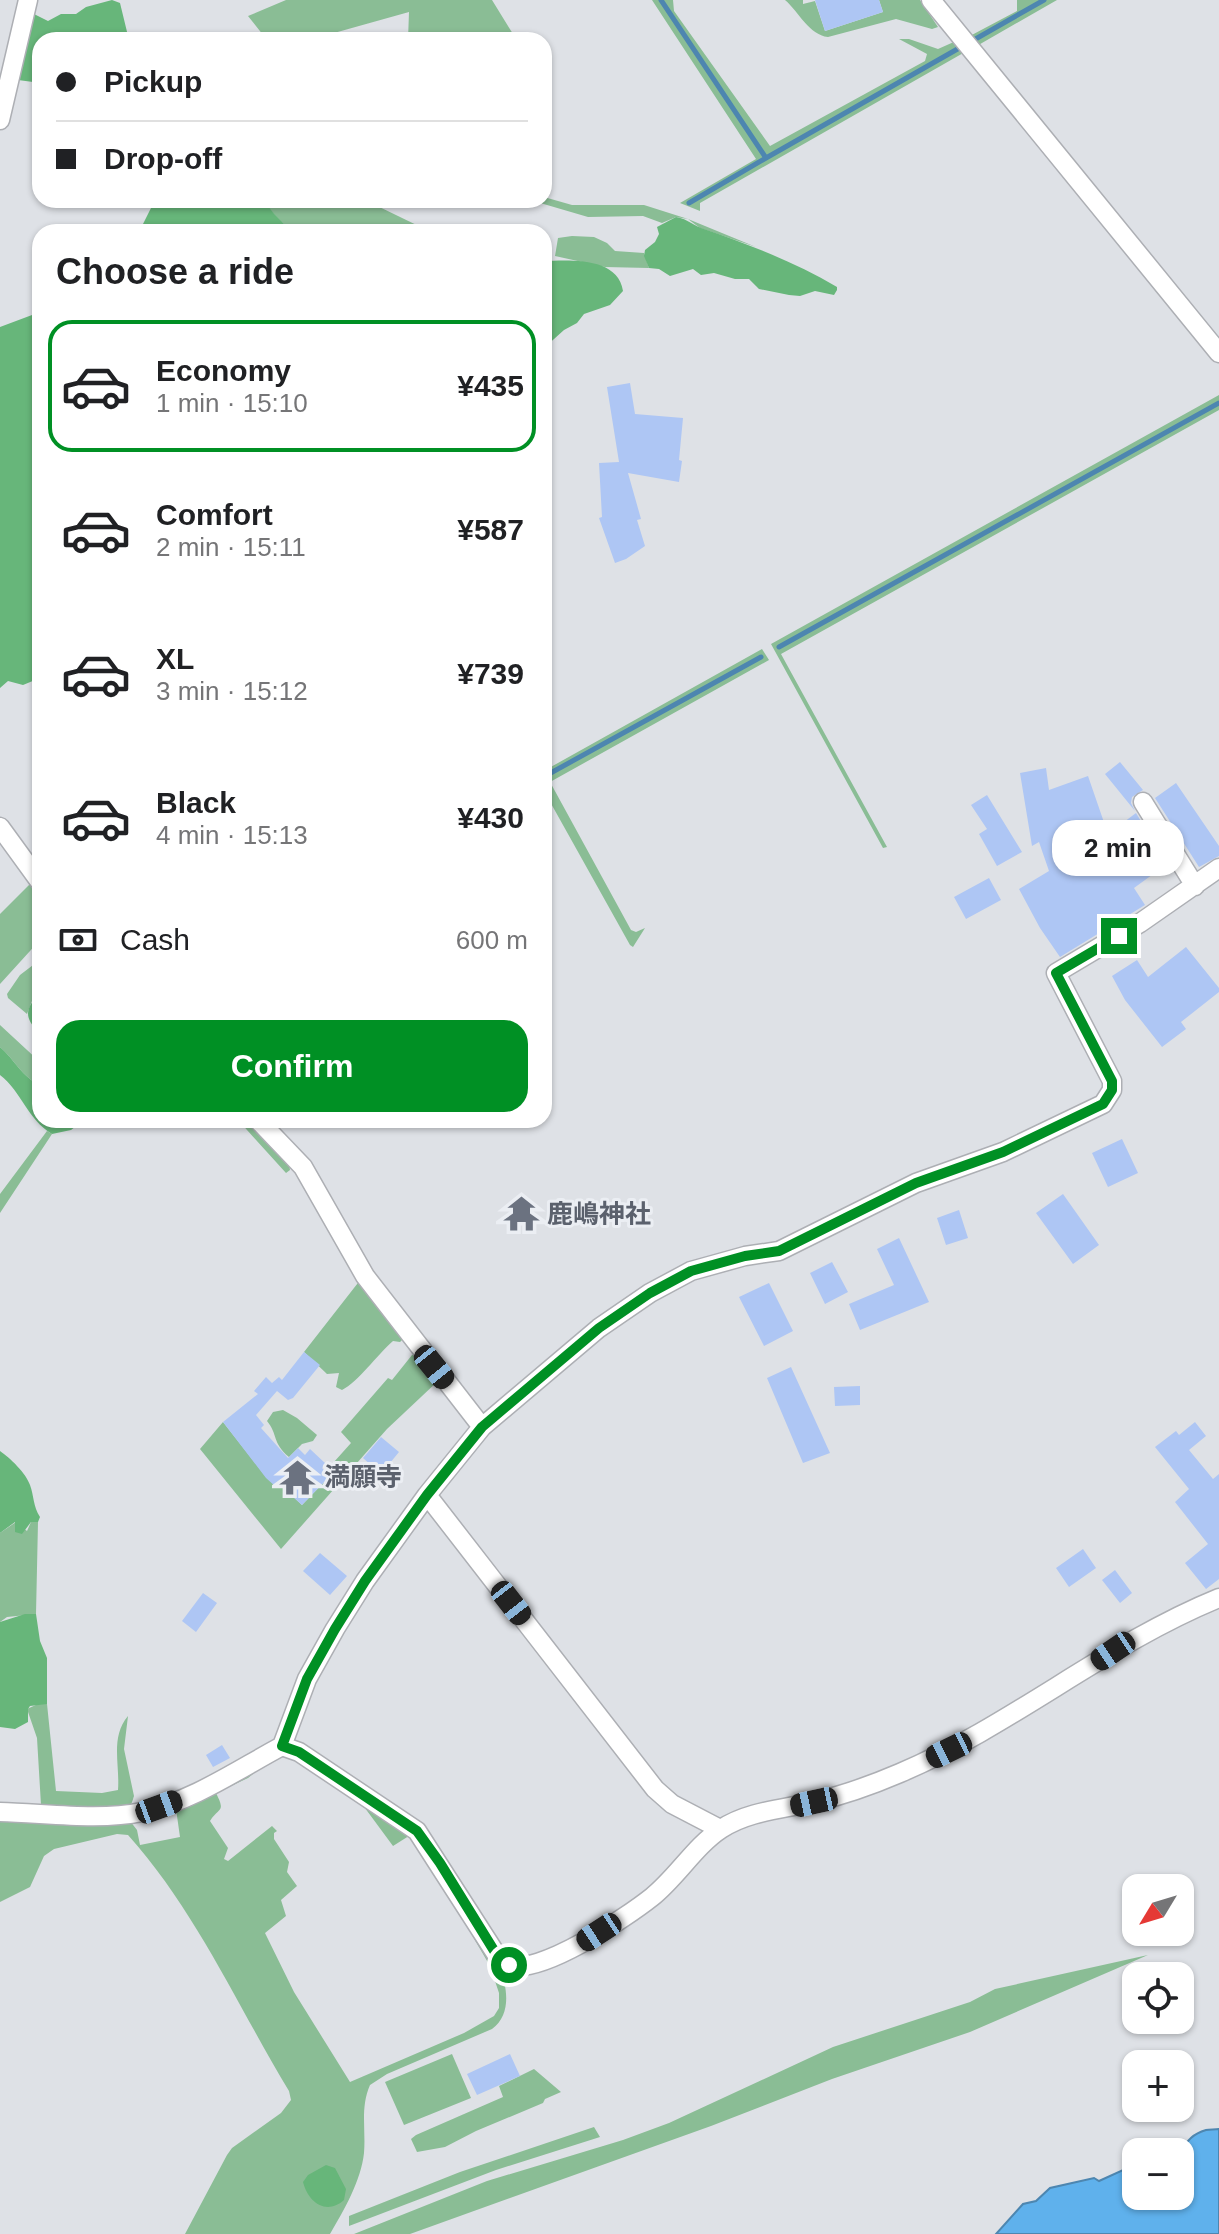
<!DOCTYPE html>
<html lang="en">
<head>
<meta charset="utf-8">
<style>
  body { margin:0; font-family:Arial,"Noto Sans JP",sans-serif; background:#f2f2f2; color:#202124; height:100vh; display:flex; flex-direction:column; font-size:30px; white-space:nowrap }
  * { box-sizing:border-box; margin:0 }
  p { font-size:26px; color:#757577 }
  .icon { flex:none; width:44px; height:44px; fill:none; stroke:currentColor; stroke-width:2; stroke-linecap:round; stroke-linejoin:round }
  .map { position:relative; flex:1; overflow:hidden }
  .drawer { position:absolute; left:32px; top:224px; width:520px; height:904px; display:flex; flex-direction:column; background:#fff; border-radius:24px; box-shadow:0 2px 6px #0004 }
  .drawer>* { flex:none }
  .hud { position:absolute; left:32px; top:32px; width:520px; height:176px; border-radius:24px; box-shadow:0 2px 6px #0004; display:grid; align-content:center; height:176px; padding:0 24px; background:#fff }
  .needle { width:52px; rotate:232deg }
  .buttons { position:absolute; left:1122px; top:1874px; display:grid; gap:16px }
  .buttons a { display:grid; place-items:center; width:72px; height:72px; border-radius:16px; background:#fff; box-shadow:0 2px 6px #0004; font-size:40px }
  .end { position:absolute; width:36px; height:36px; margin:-18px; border:10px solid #009024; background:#fff; box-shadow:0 0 0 4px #fff }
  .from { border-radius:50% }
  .bubble { position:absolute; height:56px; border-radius:24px; background:#fff; box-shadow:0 2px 6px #0004; font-size:26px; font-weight:700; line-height:56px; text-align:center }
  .car { position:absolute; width:24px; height:48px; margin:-24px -12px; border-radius:10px; box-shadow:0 0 6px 2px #0007; background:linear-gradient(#222 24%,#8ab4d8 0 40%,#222 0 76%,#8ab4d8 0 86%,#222 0) }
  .hud b { display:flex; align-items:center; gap:28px; height:76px; font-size:30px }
  .hud b+b { border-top:2px solid #e0e0e0 }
  .hud i { width:20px; height:20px; background:#202124 }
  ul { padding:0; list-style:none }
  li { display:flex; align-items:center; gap:24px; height:132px; margin:0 16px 12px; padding:0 8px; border:4px solid transparent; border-radius:24px }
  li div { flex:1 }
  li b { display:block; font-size:30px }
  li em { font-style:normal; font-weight:700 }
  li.active { border-color:#009024 }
  li>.icon { width:72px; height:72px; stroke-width:1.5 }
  h2 { padding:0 24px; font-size:36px; line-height:96px }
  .pay { display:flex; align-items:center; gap:20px; height:88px; padding:0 24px; font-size:30px }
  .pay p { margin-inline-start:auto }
  .action { display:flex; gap:16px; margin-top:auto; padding:16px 24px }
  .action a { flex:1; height:92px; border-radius:24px; background:#009024; color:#fff; font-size:32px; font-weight:700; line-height:92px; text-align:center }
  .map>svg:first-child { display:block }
</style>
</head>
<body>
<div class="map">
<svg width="1219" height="2234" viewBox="0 0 1219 2234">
  <rect width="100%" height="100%" fill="#dee1e6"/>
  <!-- green -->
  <path fill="#8abd95" d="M 286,0 L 492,0 L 513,34 L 512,40 L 408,40 L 409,12 L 309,40 L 267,40 L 248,16 Z
    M 652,0 L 673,0 L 674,11 L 770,146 L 925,61 L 927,54 L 899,39 L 909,39 L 938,49 L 956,41 L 965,52 L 700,203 L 700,211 L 680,203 L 756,159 Z
    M 785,0 L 803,0 L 803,4 L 815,1 L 825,31 L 883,12 L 879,0 L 920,0 L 938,27 L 932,29 L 896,19 L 828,37 C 809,35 799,12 785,0 Z
    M 1017,0 L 1057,0 L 975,47 L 968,37 L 1017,11 Z
    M 544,197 L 572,205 L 644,205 L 688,219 L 756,247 L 700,228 L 688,219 L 676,217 L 662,223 L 643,216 L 588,217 L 530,200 L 544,200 Z
    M 269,200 L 365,200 L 431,232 L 288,232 C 285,221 271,216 266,201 Z
    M 572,236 L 594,237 L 607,243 L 615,251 L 644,253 L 649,268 L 605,267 L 555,256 L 558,238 Z
    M 1219,395 L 1219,410 L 781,654 L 887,847 L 883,848 L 771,644 Z
    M 762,649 L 769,660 L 550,782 L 631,930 L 636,932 L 645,928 L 633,947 L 630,945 L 544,791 L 544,761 L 549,768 Z
    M 33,881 L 40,893 L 40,940 L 0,984 L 0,914 Z
    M 40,956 L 40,994 L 32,1001 L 27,1014 L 8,998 L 7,994 L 20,975 L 37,962 Z
    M 0,1025 L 40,1062 L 40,1085 C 22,1077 15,1060 0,1047 Z
    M 238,1120 L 250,1120 L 289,1164 L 290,1170 L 286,1173 Z
    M 47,1131 L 52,1134 L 0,1213 L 0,1194 Z
    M 361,1279 L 403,1339 L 400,1342 L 393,1341 C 377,1355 358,1382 342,1390 L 336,1387 L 339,1373 L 327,1374 L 304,1352 Z
    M 417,1354 L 438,1381 L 387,1429 L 281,1549 L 200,1449 L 223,1422 L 267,1478 L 279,1484 L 302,1505 L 330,1476 L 325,1472 L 351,1443 L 341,1432 L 388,1378 L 392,1380 L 412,1355 Z
    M 283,1410 L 297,1418 L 317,1435 L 313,1441 L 302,1444 L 289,1457 C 272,1443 278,1434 267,1421 L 273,1412 Z
    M 16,1522 L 27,1531 L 31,1522 L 38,1522 L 36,1614 L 7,1617 L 0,1622 L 0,1533 Z
    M 38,1704 L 47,1704 L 56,1791 L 102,1793 L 118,1790 C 120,1765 110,1737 128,1716 L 124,1749 L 134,1796 C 132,1802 132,1805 127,1807 C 110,1813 60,1807 41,1805 L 37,1738 L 27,1709 Z
    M 270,1760 L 248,1778 L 216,1793 C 226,1813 219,1807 210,1821 L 228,1848 L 224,1859 L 228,1861 L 272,1826 L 277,1831 L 274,1833 L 274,1839 L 289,1862 L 287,1872 L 297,1886 L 281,1900 L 286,1916 L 265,1933 L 294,1992 L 350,2082 L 464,2033 L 494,2016 L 499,2008 L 499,1993 L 490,1966 L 440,1880 L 500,1969 C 508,1989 511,2015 492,2029 L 387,2074 L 370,2085 C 360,2108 366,2129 364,2153 C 361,2181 344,2210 330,2234 L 185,2234 L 227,2155 L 232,2148 L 281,2113 L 291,2100 L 289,2091 C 237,2005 196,1911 128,1835 L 117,1834 L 54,1849 L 44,1856 L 30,1887 L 0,1902 L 0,1817 L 130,1821 L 137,1830 L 140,1845 L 180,1837 L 176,1809 Z
    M 362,1804 L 412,1834 L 393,1846 Z
    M 1148,1955 L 970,2032 L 832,2079 L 711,2126 L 410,2234 L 354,2234 L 487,2181 L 623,2140 L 669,2123 L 833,2047 L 970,2002 L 995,1989 Z
    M 452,2054 L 471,2098 L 404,2125 L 385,2082 Z
    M 534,2069 L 561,2092 L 545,2099 L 543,2103 L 476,2131 L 445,2147 L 417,2152 L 411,2139 L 416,2135 L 503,2097 L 499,2086 Z
    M 594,2127 L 600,2137 L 496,2170 L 349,2226 L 349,2216 L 460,2172 Z"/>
  <!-- forest -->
  <path fill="#67b67a" d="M 112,0 L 120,3 L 129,40 L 40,40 L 40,79 L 33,82 L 18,80 L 34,14 L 48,21 L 61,14 L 76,14 L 86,7 Z
    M 155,200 L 266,200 C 271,216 285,220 288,232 L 139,232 Z
    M 676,217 C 688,219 694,226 704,229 C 750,245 795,262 837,287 L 837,290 L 834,295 L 815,291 L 800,296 L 789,295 L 759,289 L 749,279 L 735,279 L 714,273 L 701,275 L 693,269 L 670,276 L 659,269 L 649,268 L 644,256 L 645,250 L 655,242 L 659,234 L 657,227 Z
    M 544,261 C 571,260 618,257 623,291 L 610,305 L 584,314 L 577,323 L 564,330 L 544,348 Z
    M 40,312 L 40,678 L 23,685 L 8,681 L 0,688 L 0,327 Z
    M 40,994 L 40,1033 C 24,1019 24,1008 40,994 Z
    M 0,1047 C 15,1060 22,1077 40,1085 L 40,1120 L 84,1120 L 71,1130 L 52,1134 C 27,1119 22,1092 0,1075 Z
    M 0,1451 C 10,1458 26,1473 30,1485 C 34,1496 33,1506 40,1517 L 38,1522 L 31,1522 L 22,1534 L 15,1532 L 15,1522 L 0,1533 Z
    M 25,1614 L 36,1614 L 40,1641 L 47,1658 L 47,1704 L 30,1706 L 28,1709 L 28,1722 L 15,1729 L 0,1727 L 0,1622 Z
    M 326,2165 L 335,2168 L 346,2189 L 344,2200 C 326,2216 308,2202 303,2182 L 308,2175 Z"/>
  <!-- water -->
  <path fill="#5fb1ec" stroke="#4d86b0" stroke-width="2" d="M 1219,2129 L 1219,2234 L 996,2234 L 1023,2204 L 1036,2201 L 1050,2188 L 1094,2178 L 1099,2181 L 1123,2170 L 1132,2173 L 1136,2170 L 1136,2196 L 1180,2196 C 1180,2170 1174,2139 1206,2130 C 1210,2129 1215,2130 1219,2129 Z"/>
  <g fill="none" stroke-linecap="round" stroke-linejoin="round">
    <!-- stream -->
    <path stroke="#4d86b0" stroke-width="5" d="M 661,0 L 766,158 L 961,47
      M 972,41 L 1044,0
      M 689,203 L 766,158
      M 779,647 L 1219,403
      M 547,775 L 761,657"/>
  </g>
  <!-- building -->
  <path fill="#aec6f4" d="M 815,0 L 879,0 L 883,12 L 825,31 Z
    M 630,383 L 635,414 L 683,418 L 679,460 L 682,461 L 679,482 L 628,473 L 641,519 L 637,520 L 645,546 L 626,559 L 615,563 L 599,518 L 602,517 L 599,463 L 619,462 L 607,387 Z
    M 1120,762 L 1143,790 L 1132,797 L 1131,803 L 1135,811 L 1105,774 Z
    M 1046,768 L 1049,790 L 1088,776 L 1108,834 L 1136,813 L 1167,864 L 1134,888 L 1145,905 L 1060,957 L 1040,928 L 1019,889 L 1049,871 L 1039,842 L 1032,846 L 1020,773 Z
    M 1176,783 L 1219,846 L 1219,856 L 1199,867 L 1155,798 Z
    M 987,795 L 1022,852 L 997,866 L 979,834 L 987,829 L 971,805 Z
    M 989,878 L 1001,900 L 966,919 L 954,897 Z
    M 1186,947 L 1219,988 L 1219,992 L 1181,1022 L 1186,1029 L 1162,1047 L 1125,1000 L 1112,976 L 1137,960 L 1148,977 Z
    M 1122,1139 L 1138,1173 L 1108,1187 L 1092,1153 Z
    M 1063,1194 L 1099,1245 L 1073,1264 L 1036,1213 Z
    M 524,1203 L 530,1219 L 517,1225 L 512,1208 Z
    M 959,1210 L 968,1238 L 946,1245 L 937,1218 Z
    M 899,1238 L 929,1302 L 860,1330 L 849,1304 L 894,1285 L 877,1249 Z
    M 832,1262 L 848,1292 L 825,1304 L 810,1273 Z
    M 769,1283 L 793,1331 L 764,1346 L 739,1297 Z
    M 304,1352 L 320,1365 L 293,1398 L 288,1400 L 277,1391 L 256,1415 L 264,1425 L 261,1428 L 288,1458 L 298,1448 L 305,1455 L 310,1449 L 326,1464 L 322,1468 L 330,1476 L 302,1505 L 279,1484 L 276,1487 L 266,1478 L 223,1422 L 258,1394 L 254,1391 L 266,1377 L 272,1383 L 279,1377 L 282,1380 Z
    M 791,1367 L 830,1453 L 803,1463 L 767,1378 Z
    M 860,1386 L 860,1405 L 835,1406 L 834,1387 Z
    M 1195,1422 L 1206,1436 L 1189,1450 L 1213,1479 L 1219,1474 L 1219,1579 L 1206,1589 L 1185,1563 L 1208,1544 L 1175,1502 L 1189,1489 L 1155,1447 L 1176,1431 L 1179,1435 Z
    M 381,1437 L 399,1452 L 381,1474 L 363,1458 Z
    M 1083,1549 L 1096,1568 L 1069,1587 L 1056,1568 Z
    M 320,1553 L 347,1576 L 330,1595 L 303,1571 Z
    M 1115,1570 L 1132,1593 L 1120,1603 L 1102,1580 Z
    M 203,1593 L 217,1603 L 196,1632 L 182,1621 Z
    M 222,1745 L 230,1758 L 213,1767 L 206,1755 Z
    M 510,2054 L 520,2076 L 477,2095 L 467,2074 Z"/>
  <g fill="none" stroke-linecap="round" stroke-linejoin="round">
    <defs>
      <path id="minor" d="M 931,0 L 1219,353
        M 0,120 L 28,0
        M 1143,802 L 1195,886
        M 0,827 L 40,882
        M 258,1120 L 303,1167 L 365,1276 L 482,1427
        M 427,1495 L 655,1789 L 672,1804 L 720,1829
        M 282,1746 L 299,1752 L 417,1831 L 498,1957 C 501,1959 504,1963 507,1964 C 536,1979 628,1916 652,1897 C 677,1877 695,1846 721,1829 C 748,1811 784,1809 814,1802 C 844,1795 872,1785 900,1773 C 1013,1725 1106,1644 1219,1598
        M 0,1812 C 45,1813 99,1821 142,1812 C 193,1801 237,1770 282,1746 L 307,1679 L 335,1629 L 365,1581 L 427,1495 L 482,1427 L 599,1328 L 650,1293 L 691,1271 L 745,1256 L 779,1251 L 916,1183 L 1003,1152 L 1103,1104 L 1112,1090 L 1112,1081 L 1056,973 L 1140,923 L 1219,868"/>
    </defs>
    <!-- minor casing -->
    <use href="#minor" stroke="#adafb4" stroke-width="21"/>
    <!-- minor -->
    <use href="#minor" stroke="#fff" stroke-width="18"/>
  </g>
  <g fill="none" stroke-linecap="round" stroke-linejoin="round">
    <!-- route -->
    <path stroke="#009024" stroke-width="10" d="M 509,1965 L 498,1957 L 440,1863 L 417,1831 L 299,1752 L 282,1746 L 307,1679 L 335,1629 L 365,1581 L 427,1495 L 482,1427 L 599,1328 L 650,1293 L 691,1271 L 745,1256 L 779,1251 L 916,1183 L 1003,1152 L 1103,1104 L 1112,1090 L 1112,1081 L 1056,973 L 1119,936"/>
  </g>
  <!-- icons -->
  <defs>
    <symbol id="temple-bare" viewBox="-9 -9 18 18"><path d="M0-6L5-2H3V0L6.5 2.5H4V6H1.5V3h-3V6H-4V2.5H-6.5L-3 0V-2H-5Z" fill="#6b7280" stroke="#ebeef3" stroke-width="2.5" paint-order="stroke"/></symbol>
  </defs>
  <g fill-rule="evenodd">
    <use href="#temple-bare" x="496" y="1188" width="51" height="51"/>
    <use href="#temple-bare" x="272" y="1452" width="51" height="51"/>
  </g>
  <g text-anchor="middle" stroke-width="6" stroke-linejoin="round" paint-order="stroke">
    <!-- worship labels -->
    <g font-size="26" font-weight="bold" fill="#5b616d" stroke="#ebeef3" text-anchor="start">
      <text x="547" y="1223">鹿嶋神社</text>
      <text x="324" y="1486">満願寺</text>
    </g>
  </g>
</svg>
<div class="buttons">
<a><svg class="needle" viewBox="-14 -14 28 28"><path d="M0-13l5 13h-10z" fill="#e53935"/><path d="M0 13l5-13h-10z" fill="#757577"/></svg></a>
<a><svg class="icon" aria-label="locate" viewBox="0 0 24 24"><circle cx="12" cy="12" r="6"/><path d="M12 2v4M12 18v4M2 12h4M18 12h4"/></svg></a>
<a>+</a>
<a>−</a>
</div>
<i class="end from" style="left:509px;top:1965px"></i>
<i class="end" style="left:1119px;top:936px"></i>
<div class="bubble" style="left:1052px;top:820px;width:132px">2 min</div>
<i class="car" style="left:434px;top:1367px;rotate:141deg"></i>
<i class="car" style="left:511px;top:1603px;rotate:142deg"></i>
<i class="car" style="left:1113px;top:1651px;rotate:236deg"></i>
<i class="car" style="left:949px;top:1750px;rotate:244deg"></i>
<i class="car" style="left:814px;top:1802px;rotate:258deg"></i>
<i class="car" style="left:159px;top:1807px;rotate:70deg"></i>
<i class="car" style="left:599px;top:1932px;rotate:237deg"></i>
<div class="hud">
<b><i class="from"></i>Pickup</b>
<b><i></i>Drop-off</b>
</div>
<section class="drawer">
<h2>Choose a ride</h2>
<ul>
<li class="active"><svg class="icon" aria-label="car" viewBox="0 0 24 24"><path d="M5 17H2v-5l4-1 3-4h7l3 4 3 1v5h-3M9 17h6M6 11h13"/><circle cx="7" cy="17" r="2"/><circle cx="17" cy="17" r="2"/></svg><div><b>Economy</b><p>1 min · 15:10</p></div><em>¥435</em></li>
<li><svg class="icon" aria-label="car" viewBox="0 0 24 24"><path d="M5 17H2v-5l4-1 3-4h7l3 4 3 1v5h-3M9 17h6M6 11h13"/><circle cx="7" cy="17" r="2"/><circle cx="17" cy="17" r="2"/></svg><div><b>Comfort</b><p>2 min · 15:11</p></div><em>¥587</em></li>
<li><svg class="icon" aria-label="car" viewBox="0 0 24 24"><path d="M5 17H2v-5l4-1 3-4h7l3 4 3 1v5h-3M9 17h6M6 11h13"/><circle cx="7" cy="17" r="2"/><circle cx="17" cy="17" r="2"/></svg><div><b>XL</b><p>3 min · 15:12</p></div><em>¥739</em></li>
<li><svg class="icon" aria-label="car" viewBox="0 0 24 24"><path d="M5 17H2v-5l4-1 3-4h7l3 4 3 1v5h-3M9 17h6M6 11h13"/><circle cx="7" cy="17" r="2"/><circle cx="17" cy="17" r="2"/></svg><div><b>Black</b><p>4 min · 15:13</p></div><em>¥430</em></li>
</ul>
<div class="pay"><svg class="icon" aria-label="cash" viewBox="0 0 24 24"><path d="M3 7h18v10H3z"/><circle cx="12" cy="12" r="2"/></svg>Cash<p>600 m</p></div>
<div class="action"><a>Confirm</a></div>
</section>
</div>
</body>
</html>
